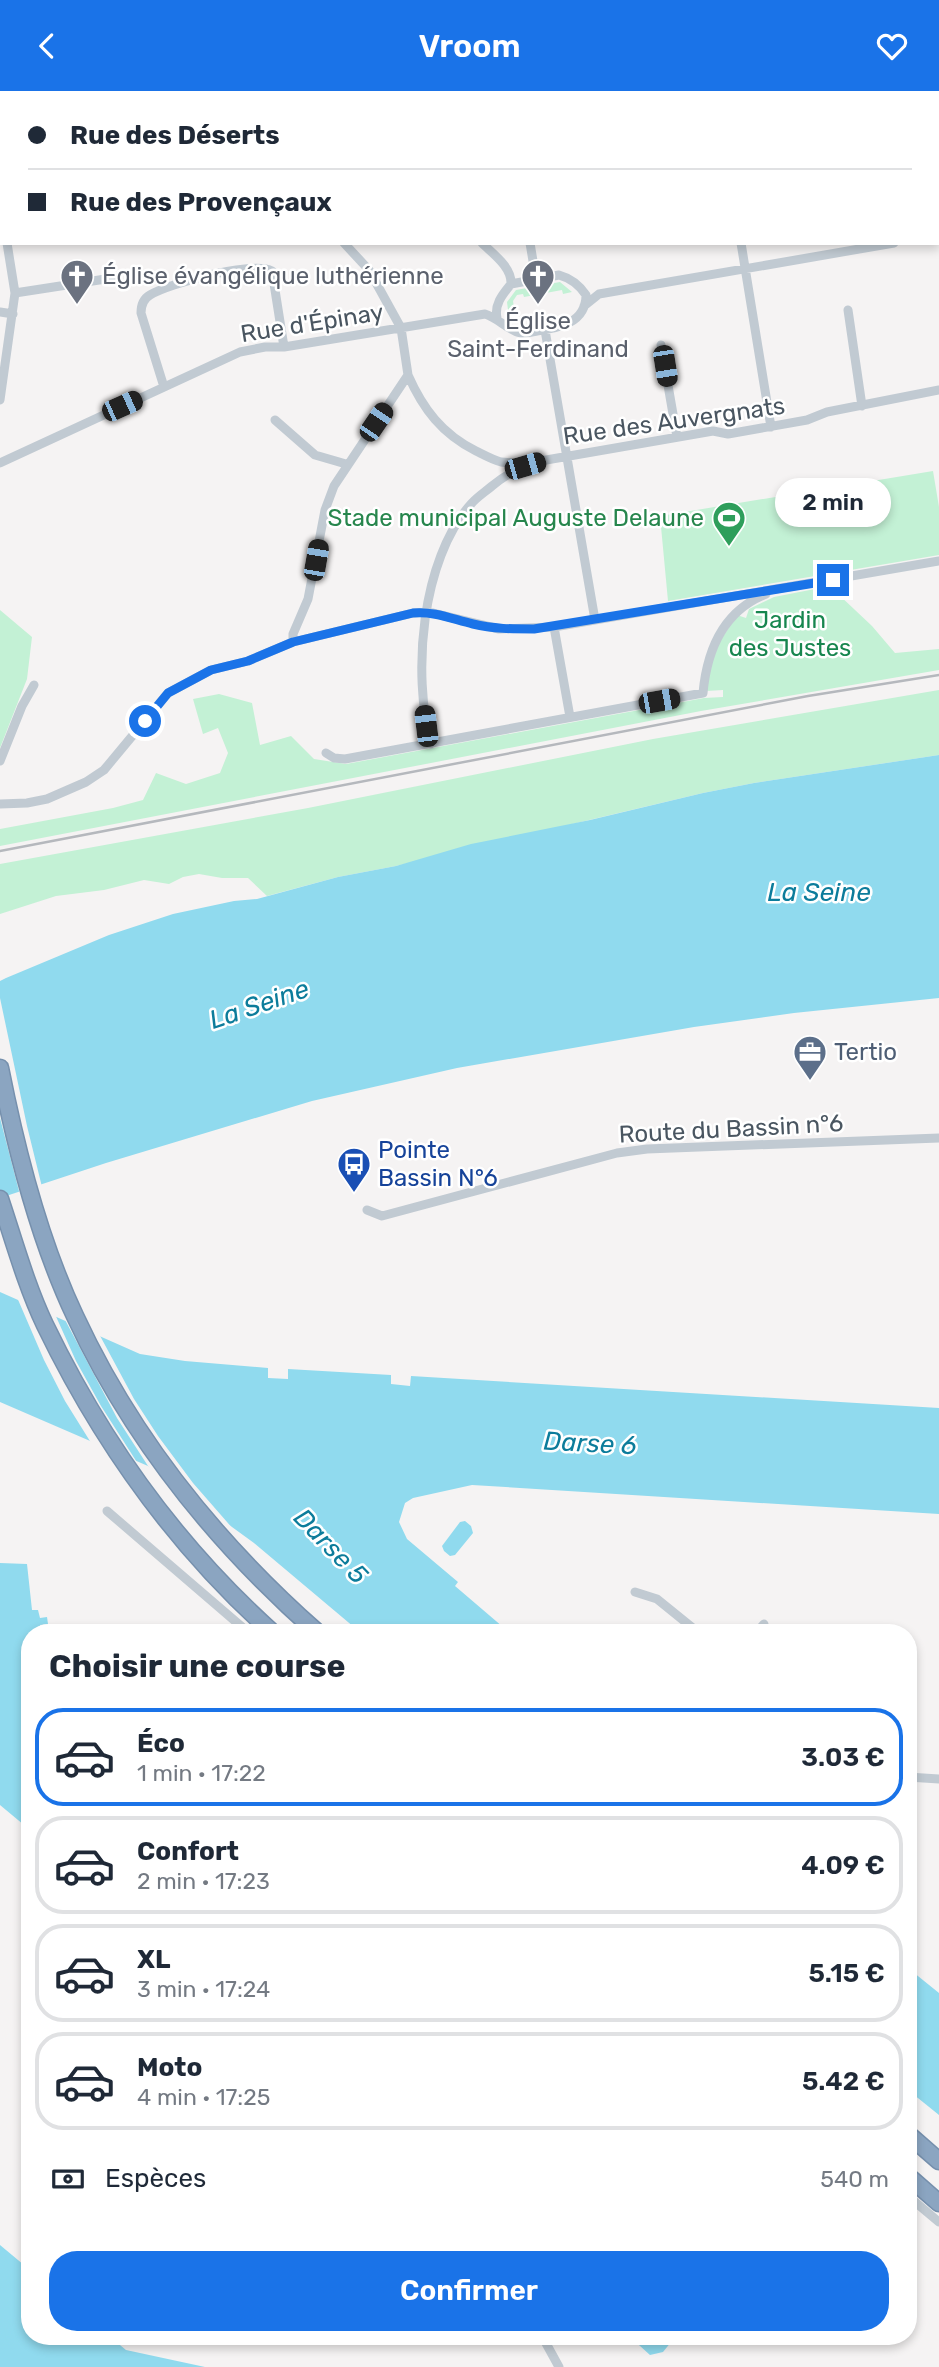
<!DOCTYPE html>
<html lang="fr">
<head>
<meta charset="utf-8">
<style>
  body { margin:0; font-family:Rubik,sans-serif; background:#f2f2f3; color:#1f2937; height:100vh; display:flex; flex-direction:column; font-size:26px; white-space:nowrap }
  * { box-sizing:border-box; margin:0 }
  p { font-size:23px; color:#747a83 }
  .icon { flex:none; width:38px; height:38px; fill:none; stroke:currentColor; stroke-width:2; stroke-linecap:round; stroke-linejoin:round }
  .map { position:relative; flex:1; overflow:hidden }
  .drawer { position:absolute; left:21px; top:1533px; width:896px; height:721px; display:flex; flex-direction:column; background:#fff; border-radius:28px; box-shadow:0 4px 10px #0003 }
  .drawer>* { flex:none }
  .hud { position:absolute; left:0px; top:0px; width:940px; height:154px; box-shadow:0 4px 10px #0003; display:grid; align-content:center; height:154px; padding:0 28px; background:#fff }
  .end { position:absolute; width:32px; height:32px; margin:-16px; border:9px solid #1a73e8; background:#fff; box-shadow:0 0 0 4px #fff }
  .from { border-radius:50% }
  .bubble { position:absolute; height:49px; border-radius:24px; background:#fff; box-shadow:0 4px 10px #0003; font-size:23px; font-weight:600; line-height:49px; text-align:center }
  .car { position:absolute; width:21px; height:42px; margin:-21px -10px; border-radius:9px; box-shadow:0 0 5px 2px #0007; background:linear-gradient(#222 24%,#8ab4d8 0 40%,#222 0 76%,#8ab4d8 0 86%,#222 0) }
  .hud b { display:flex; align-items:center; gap:24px; height:66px; font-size:26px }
  .hud b+b { border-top:2px solid #e0e1e3 }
  .hud i { width:18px; height:18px; background:#1f2937 }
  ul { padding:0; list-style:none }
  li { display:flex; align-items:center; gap:21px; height:98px; margin:0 14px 10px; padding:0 14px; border:4px solid #e0e1e3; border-radius:28px }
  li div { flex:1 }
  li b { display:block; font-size:26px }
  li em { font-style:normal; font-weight:600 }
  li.current { border-color:#1a73e8 }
  li>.icon { width:63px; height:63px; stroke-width:1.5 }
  h2 { padding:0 28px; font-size:32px; line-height:84px }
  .pay { display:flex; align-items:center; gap:18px; height:77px; padding:0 28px; font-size:26px }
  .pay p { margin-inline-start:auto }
  .primary-button { display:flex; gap:14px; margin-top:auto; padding:14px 28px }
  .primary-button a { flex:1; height:80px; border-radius:28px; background:#1a73e8; color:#fff; font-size:28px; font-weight:600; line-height:80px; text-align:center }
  header { display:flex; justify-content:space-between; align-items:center; height:91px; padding:0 28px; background:#1a73e8; color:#fff; font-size:32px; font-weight:600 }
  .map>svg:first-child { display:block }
</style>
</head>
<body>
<header><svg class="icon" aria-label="back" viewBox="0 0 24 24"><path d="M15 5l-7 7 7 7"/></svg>Vroom<svg class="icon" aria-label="heart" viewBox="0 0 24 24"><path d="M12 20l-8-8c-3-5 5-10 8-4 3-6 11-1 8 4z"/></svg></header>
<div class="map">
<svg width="939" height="2276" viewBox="0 0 939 2276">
  <rect width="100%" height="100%" fill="#f5f3f3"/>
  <!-- green -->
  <path fill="#c3f1d5" d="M 560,191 L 572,201 L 563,203 L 562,199 L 524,206 L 523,203 L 517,204 L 513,210 L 515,224 L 519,227 L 516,232 L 509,227 L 507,211 L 516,199 Z
    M 933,380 L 939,416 L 939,464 L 668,510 L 660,425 Z
    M 825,496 L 822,501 L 827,503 L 837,502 L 872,535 L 895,562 L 939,558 L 939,579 L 701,620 L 0,755 L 0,738 L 113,717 L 143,709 L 156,682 L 186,693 L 220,682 L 228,662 L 218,637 L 203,643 L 193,608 L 219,603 L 252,612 L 260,654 L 291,645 L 314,668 L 346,673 L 704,607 L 723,606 L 723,599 L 706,600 L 713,561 L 737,524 L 746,527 L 749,518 L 774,506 Z
    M 0,519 L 32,546 L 27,588 L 0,657 Z
    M 939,599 L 939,664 L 754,692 L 703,702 L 396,775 L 338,786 L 267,805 L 248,787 L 222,787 L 199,783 L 183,786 L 169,793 L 144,789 L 104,799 L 56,805 L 0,823 L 0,773 L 308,717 L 653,648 Z"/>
  <!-- water -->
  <path fill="#90daee" d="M 939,664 L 939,907 L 794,922 L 694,936 L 457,977 L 312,1010 L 106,1072 L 0,1107 L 0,890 L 6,887 L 109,844 L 173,823 L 234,810 L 257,808 L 338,786 L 396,775 L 471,753 L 590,729 L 703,702 L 754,692 Z
    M 0,1201 L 140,1263 L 185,1270 L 268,1277 L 268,1287 L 288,1288 L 288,1278 L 391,1284 L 391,1293 L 410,1295 L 411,1285 L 939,1317 L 939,1423 L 472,1394 L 413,1407 L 405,1412 L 399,1431 L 407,1448 L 458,1491 L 455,1495 L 510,1542 L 361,1542 L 254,1452 L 148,1375 L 0,1311 Z
    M 465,1430 L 471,1435 L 473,1442 L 455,1464 L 450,1465 L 444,1460 L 442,1455 L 460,1431 Z
    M 0,1472 L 27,1473 L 32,1519 L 38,1519 L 40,1527 L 47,1526 L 48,1533 L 40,1534 L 41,1542 L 30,1542 L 30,1739 L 0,1714 Z
    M 908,1877 L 939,1902 L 939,2024 L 908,1999 Z
    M 0,2154 L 30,2179 L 30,2245 L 109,2245 L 126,2259 L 205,2276 L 0,2276 Z
    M 629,2245 L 676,2245 L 663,2261 L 650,2264 Z"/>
  <!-- pier -->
  <path fill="#f5f3f3" d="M 0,907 L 27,1035 L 42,1096 L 20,1104 L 0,1027 Z
    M 16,1204 L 54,1221 L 76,1270 L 101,1315 L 140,1376 L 93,1355 L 65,1310 L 44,1269 Z
    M 63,1225 L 98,1241 L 134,1308 L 158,1345 L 193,1392 L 241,1447 L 157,1386 L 148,1375 L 117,1327 Z"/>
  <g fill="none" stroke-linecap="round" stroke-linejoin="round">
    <defs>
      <path id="highway" d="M 0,977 C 16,1058 39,1149 75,1225 C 132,1348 217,1453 318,1542
        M 0,1108 C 14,1150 26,1194 45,1234 C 101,1350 177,1456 273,1542
        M 908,2043 L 939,2070
        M 908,2085 L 939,2112"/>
    </defs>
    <!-- highway casing -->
    <use href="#highway" stroke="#7690ad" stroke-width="19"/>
    <!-- street -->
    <path stroke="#c1cad2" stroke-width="9" d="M 49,0 L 49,2
      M 178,0 L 178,2
      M 253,0 L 253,2
      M 334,0 L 335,2
      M 713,0 L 713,2
      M 915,0 L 916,2
      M 542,2 L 543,0
      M 775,2 L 785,0
      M 938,55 L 939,55
      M 0,64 L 2,64
      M 938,83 L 939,89
      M 0,102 L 2,114
      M 0,127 L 2,127
      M 938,145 L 939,144
      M 482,152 C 493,163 512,176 511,193
      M 530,152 L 536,188
      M 741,152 L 771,336
      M 15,202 L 112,187
      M 584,215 L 599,203 L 894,152
      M 848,219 L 862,315
      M 0,221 L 13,223
      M 545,239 L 595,529
      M 661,254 L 677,346
      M 408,284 C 423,318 442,343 476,360 C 484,364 493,369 501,371 C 510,372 520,372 529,372 L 713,340 L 728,343 L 807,329 L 827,321 L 939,299
      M 164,296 L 141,222 C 141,215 143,208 150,204 C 170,192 252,170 272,180 L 284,256
      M 0,309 L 15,202 L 7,152
      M 275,329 L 315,364 L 346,373
      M 0,372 L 240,261 L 265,256 L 284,256 L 485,223 C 498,227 508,239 520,242 C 525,243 532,241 537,240 C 559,237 586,232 586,204 C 580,195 570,187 559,184 L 511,193 C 503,203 494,213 497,227
      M 554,536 L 570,626
      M 293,551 L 293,543 L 308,508 L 325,419 L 334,395 L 408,284 L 401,237 L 369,179 L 344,152
      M 431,653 C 412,583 421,469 471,413 C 477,406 485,401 492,395 C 503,386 513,379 528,374
      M 326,662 L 334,667 L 345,668 L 703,602 C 707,559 723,520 766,503
      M 0,670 L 22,615 L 34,594
      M 0,713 L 27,712 L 47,708 L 86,691 L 104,679 L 168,602 L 211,579 L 248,570 L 293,551 L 413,522 L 428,521 L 499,538 L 554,536 L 939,470
      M 367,1119 L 382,1125 L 617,1062 L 647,1058 L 939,1047
      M 107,1420 L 249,1542
      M 635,1501 L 657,1508 L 699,1542
      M 756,1542 L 764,1533
      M 908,1686 L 939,1688
      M 908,2105 L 939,2131
      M 542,2245 L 559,2276"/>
    <!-- primary -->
    <path stroke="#b3c2d1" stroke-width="14" d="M 17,2 L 24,0
      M 0,6 L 2,5"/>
    <!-- highway -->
    <use href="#highway" stroke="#8ba5c1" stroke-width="16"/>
    <!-- rail -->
    <path stroke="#b5b8bd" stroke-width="2.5" d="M 0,760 L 808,605 L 939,584"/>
  </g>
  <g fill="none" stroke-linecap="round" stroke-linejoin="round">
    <!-- route -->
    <path stroke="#1a73e8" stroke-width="9" d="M 145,630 L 168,602 L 211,579 L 248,570 L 293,551 L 413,522 C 434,520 452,528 473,533 C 493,538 513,538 534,538 L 833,489"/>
  </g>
  <!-- icons -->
  <defs>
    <symbol id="church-pin" viewBox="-11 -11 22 30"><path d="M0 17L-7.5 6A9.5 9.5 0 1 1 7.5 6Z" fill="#6b7280" stroke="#fff"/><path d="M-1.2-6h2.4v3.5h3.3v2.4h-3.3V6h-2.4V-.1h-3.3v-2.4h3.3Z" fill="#fff"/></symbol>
    <symbol id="stadium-pin" viewBox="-11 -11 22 30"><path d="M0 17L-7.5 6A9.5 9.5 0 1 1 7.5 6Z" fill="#2e9e5b" stroke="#fff"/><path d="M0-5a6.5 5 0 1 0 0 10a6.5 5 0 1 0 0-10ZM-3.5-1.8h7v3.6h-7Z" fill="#fff"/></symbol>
    <symbol id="office-pin" viewBox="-11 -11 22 30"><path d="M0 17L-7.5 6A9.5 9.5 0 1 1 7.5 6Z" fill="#5c6f8a" stroke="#fff"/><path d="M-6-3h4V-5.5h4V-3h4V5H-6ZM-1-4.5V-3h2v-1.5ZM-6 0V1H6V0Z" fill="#fff"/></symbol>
    <symbol id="bus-pin" viewBox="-11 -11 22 30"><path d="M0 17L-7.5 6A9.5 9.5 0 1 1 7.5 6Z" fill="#1a4fb4" stroke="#fff"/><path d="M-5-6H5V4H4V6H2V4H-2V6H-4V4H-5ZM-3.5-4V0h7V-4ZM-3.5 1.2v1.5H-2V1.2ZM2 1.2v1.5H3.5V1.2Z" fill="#fff"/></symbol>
  </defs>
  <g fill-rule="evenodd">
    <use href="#church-pin" x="58" y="166" width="38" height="52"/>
    <use href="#church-pin" x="519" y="166" width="38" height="52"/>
    <use href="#stadium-pin" x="710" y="408" width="38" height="52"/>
    <use href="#office-pin" x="791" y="942" width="38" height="52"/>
    <use href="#bus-pin" x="335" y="1054" width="38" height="52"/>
  </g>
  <g text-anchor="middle" stroke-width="5" stroke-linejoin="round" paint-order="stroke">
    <!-- worship labels -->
    <g font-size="24" fill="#5b616d" stroke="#fff" text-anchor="start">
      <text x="102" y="193">Église évangélique luthérienne</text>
      <text x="538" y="238" text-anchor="middle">Église<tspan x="538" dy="28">Saint-Ferdinand</tspan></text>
    </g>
    <!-- street labels -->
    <g font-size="24" fill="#4a5661" stroke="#fff">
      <text transform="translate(312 232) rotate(-9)" y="8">Rue d'Épinay</text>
      <text transform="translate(674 330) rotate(-8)" y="8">Rue des Auvergnats</text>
      <text transform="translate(731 1038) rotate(-3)" y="8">Route du Bassin n°6</text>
    </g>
    <!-- leisure labels -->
    <g font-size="24" fill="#27864d" stroke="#fff" text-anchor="end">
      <text x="704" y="435">Stade municipal Auguste Delaune</text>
    </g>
    <!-- park labels -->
    <g font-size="24" fill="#17864f" stroke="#fff">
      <text x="790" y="537">Jardin<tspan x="790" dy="28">des Justes</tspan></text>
    </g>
    <!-- service labels -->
    <g font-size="24" fill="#4e5e75" stroke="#fff" text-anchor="start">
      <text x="834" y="969">Tertio</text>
    </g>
    <!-- transit labels -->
    <g font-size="24" fill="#164399" stroke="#fff" text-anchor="start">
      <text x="378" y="1067">Pointe<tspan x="378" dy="28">Bassin N°6</tspan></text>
    </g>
    <!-- water labels -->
    <g font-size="26" font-style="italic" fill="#0c7c9b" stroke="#fff">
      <text x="819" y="810">La Seine</text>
      <text transform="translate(259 913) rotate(-19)" y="9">La Seine</text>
      <text transform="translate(590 1352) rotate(3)" y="9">Darse 6</text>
      <text transform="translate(331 1455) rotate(46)" y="9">Darse 5</text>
    </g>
  </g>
</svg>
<i class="end from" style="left:145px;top:630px"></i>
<i class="end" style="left:833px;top:489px"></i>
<div class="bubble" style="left:775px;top:387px;width:116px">2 min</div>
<i class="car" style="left:665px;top:275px;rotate:171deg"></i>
<i class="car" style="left:122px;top:315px;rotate:66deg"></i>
<i class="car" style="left:376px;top:331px;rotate:34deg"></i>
<i class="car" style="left:525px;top:375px;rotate:74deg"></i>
<i class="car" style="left:316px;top:469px;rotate:10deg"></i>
<i class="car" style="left:659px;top:610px;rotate:80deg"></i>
<i class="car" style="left:426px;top:635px;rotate:353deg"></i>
<div class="hud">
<b><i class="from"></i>Rue des Déserts</b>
<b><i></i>Rue des Provençaux</b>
</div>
<section class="drawer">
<h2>Choisir une course</h2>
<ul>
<li class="current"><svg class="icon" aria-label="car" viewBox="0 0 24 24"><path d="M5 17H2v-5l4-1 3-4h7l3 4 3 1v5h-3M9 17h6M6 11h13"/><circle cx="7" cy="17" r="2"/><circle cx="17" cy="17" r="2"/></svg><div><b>Éco</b><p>1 min · 17:22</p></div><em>3.03 €</em></li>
<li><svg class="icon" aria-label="car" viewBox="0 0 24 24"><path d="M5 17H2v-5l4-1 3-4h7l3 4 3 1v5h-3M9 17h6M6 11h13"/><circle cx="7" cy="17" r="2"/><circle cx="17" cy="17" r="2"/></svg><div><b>Confort</b><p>2 min · 17:23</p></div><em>4.09 €</em></li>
<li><svg class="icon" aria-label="car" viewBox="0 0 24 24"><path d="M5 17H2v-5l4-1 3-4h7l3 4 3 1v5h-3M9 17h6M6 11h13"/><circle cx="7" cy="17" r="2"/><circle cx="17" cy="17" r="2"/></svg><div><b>XL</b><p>3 min · 17:24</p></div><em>5.15 €</em></li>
<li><svg class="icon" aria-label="car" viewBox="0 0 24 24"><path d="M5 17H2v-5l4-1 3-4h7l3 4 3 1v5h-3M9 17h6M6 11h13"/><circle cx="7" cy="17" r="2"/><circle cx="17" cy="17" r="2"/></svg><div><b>Moto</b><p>4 min · 17:25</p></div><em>5.42 €</em></li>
</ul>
<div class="pay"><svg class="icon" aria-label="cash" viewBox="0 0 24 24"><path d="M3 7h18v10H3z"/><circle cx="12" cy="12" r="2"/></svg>Espèces<p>540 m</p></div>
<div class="primary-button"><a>Confirmer</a></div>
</section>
</div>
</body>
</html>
